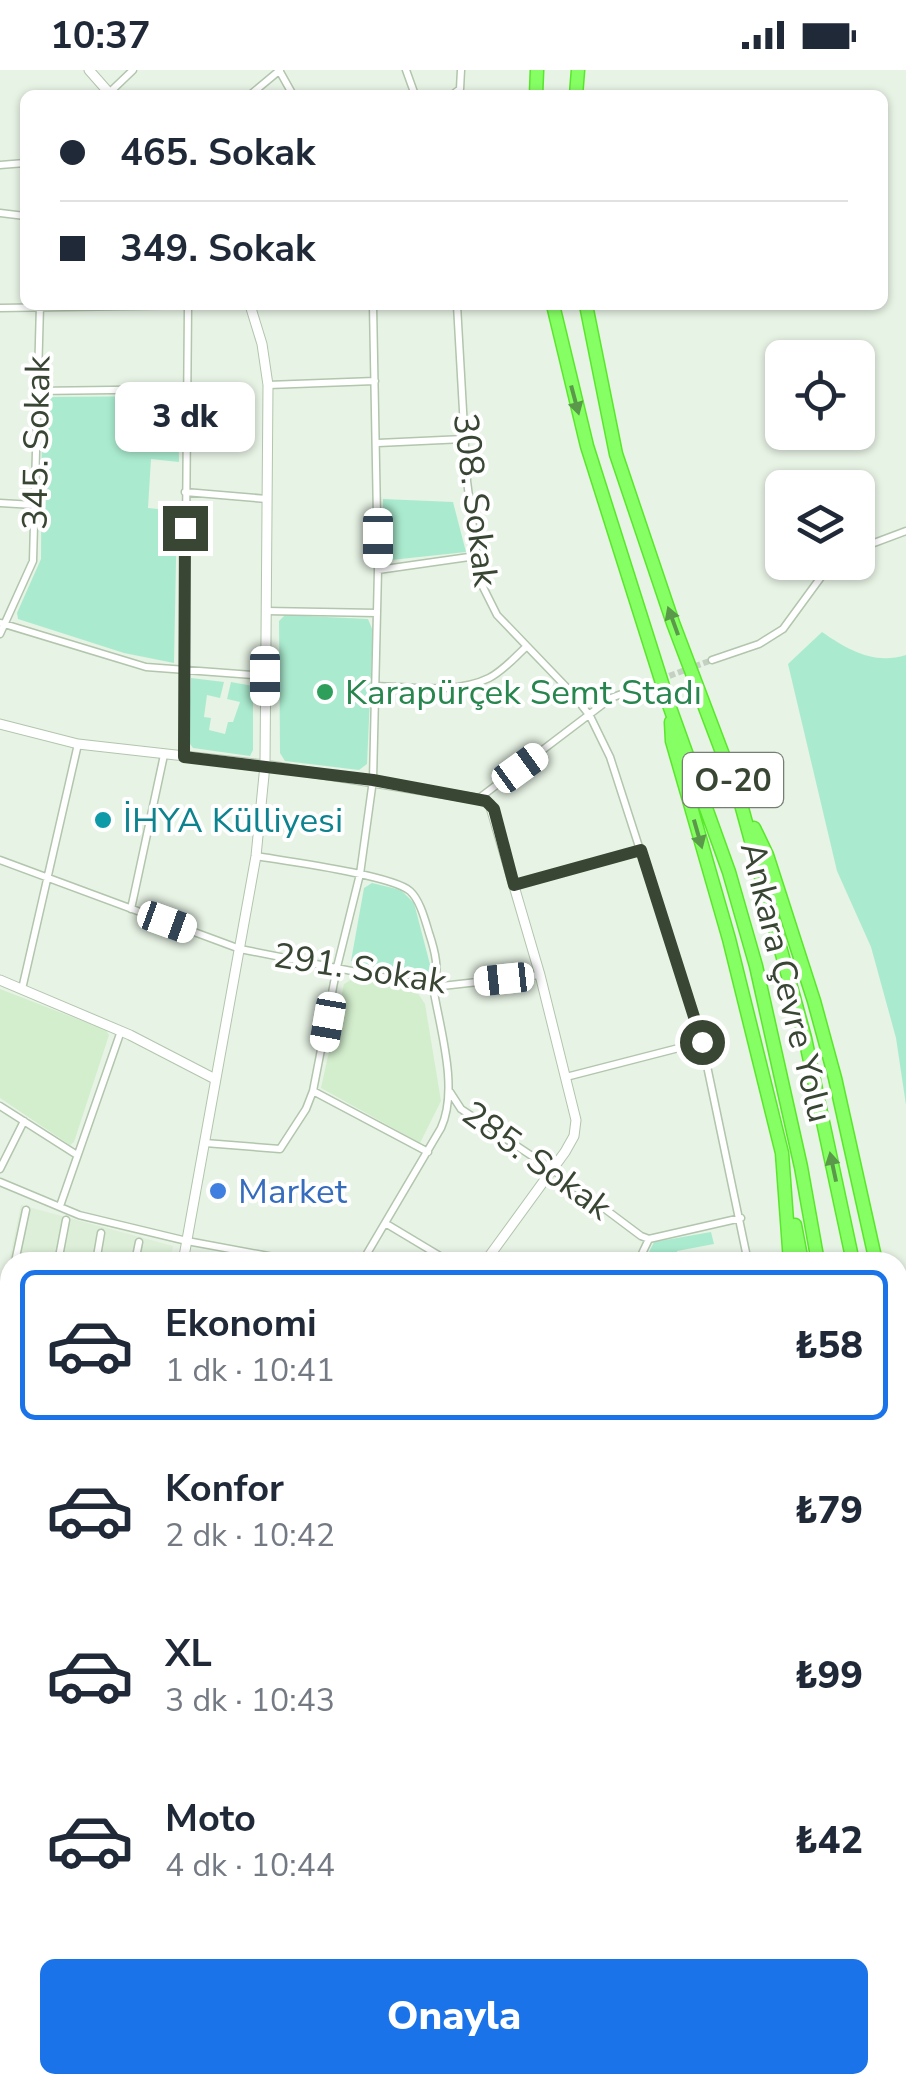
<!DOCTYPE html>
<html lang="tr">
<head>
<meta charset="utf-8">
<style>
  body { margin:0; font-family:"Nunito Sans",sans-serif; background:#f2f2f3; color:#1f2937; height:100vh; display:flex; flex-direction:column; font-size:38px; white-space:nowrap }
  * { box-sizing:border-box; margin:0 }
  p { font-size:32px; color:#747a83 }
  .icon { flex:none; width:55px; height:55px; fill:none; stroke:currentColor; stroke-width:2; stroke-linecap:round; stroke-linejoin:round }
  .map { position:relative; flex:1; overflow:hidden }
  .sheet { position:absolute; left:0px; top:1182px; width:908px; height:842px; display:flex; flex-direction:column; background:#fff; border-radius:30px 30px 0 0; box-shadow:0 2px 8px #0004 }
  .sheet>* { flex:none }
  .hud { position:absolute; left:20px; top:20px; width:868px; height:220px; border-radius:15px; box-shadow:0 2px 8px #0004; display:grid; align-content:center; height:220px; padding:0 40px; background:#fff }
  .fabs { position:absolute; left:765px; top:270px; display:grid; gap:20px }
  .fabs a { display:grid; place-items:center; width:110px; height:110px; border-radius:15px; background:#fff; box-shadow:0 2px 8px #0004; font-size:50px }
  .end { position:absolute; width:45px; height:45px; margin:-22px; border:12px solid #394634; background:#fff; box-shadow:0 0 0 5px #fff }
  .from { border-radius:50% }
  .bubble { position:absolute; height:70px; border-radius:15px; background:#fff; box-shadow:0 2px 8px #0004; font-size:32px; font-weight:800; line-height:70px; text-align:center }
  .car { position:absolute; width:30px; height:60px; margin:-30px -15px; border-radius:12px; box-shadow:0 0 8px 2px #0007; background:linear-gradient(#fff 24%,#345 0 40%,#fff 0 76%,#345 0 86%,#fff 0) }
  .hud b { display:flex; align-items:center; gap:35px; height:95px; font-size:38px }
  .hud b+b { border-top:2px solid #e0e1e3 }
  .hud i { width:25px; height:25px; background:#1f2937 }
  ul { padding:18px 0 0; list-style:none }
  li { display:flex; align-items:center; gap:30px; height:150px; margin:0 20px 15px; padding:0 20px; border:5px solid transparent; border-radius:15px }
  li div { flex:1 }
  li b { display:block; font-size:38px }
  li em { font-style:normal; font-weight:800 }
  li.current { border-color:#1a73e8 }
  li>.icon { width:90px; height:90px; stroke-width:1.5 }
  .button { display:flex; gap:20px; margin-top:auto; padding:20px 40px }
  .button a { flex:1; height:115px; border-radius:15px; background:#1a73e8; color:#fff; font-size:40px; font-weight:800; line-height:115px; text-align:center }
  .status { display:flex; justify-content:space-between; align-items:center; height:70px; padding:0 50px; background:#fff; direction:ltr }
  .status svg { height:28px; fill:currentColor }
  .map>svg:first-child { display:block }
</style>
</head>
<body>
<div class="status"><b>10:37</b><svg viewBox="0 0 49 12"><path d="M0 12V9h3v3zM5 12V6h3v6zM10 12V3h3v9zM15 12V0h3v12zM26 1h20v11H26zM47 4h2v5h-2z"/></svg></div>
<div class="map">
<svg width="906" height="2023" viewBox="0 0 906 2023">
  <rect width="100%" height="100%" fill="#e7f3e5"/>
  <!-- residential -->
  <path fill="#ddefd9" d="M 21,1135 L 173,1176 L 170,1192 L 10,1192 L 10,1420 L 0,1415 L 0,1233 Z"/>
  <!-- education -->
  <path fill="#d3eecd" d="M 354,908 L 417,922 L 425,934 L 441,1031 L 420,1073 L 321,1018 L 344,914 Z
    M 0,919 L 106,960 L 109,965 L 74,1072 L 70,1075 L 0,1028 Z"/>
  <!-- green -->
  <path fill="#aaebcf" d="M 169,326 L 178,334 L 179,392 L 151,389 L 148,438 L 177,441 L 174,593 L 124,583 L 18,549 L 17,543 L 41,489 L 42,338 L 51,327 Z
    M 383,429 L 453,432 L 466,482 L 382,491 Z
    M 285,545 L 368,549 L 373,561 L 367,694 L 359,700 L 285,691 L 280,683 L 279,551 Z
    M 822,562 C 848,580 874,595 906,585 L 906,1035 L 896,968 L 871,877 L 837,801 L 788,594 Z
    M 191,608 L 224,612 L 220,628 L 207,625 L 204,647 L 211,648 L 209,660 L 225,664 L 228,652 L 233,652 L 240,632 L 227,629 L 231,612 L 253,616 L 253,680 L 250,686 L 193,678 L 188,671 Z
    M 372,813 L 401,820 L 414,833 L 433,906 L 431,910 L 351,891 L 364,818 Z
    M 711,1162 L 714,1174 L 677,1181 L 679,1192 L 644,1192 L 654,1172 Z
    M 898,1281 L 906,1302 L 906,1513 L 898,1419 Z
    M 652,2015 L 827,2015 L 825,2023 L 657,2023 Z"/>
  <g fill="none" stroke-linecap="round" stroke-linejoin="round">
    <!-- minor-tunnel -->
    <path stroke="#c4d0c2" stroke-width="6" stroke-dasharray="6 3" stroke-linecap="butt" d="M 661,609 L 712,590"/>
    <defs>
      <path id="minor" d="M 279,0 L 293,25
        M 406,0 L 415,25
        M 109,23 L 133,0
        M 250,25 L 280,0
        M 452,25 L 460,19 L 461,0
        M 0,95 L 25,93
        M 0,143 L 25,146
        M 457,235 L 467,411 L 480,511 L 497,545 L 572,623 L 590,646 L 610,687 L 702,972 L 748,1192
        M 0,238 L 196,235
        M 268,315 L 375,311
        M 36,321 L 187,319
        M 378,373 L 464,369
        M 185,422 L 267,429
        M 0,433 L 34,435
        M 858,479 L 906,461
        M 378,500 L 476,486
        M 266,541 L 377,543
        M 1,553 L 146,597 L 265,606
        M 0,564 L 33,491 L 40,235
        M 712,590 L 759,574 L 783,559 L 832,492
        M 377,616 C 411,617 457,624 489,608 C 503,601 514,588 526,577
        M 184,686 L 188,237
        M 478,729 L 611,628 L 648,614
        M 256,786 C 285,791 392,805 410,821 C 420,830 425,850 429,863 C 435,881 440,900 433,917 C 440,959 459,1019 441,1058 L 362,1192
        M 0,790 L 240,879 L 433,917 L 540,905
        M 514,815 L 641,780
        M 131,839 L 164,685
        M 22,919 L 78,674
        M 566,1007 L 702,972
        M 313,1021 L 428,1082
        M 450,1022 L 461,1039 L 553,1100 L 641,1166 L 649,1169 L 741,1148
        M 0,1036 L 77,1085
        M 205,1073 L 280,1079 L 306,1039 L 313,1021 L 337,897 L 360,804 L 373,710 L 378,500 L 373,235
        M 0,1099 L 24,1051
        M 0,1112 L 79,1145 L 187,1171 L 301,1192
        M 60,1136 L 121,961
        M 385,1153 L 450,1192
        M 15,1192 L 26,1140
        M 58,1192 L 66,1150
        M 96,1192 L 101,1163
        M 135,1192 L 139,1172
        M 638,1192 L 649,1169
        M 1,1264 L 10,1220
        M 0,1305 L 10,1279
        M 0,1399 L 10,1379
        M 0,1426 L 10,1432"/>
      <path id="tertiary" d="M 89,0 L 111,25
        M 0,654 L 78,674 L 265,695 L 478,729 L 490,734 L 540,905 L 576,1050 L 574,1066 L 565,1082 L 485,1192
        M 0,910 L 130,965 L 215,1009
        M 183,1192 L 256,786 L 265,695 L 268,315 L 262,274 L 250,235"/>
      <path id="secondary" d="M 0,1653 L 10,1659
        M 0,1684 L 10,1689
        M 898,1779 L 906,1779
        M 898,1801 L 906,1800"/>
      <path id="motorway" d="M 536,25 L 537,0
        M 576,25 L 578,0
        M 553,235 L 587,376 L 669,635 L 729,802 L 756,896 L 801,1097 L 818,1192
        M 586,235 L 616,384 L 673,553 L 739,727 L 805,968 L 853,1192
        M 671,652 L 672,671 L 729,869 L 782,1083 L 790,1192
        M 754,758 L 767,785 L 814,931 L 835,1008 L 876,1192
        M 795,1155 L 802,1192
        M 898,1273 L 906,1293
        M 898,1449 L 906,1542
        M 609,2015 L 614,2023
        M 641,2015 L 646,2023
        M 844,2015 L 844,2023
        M 863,2015 L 863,2023
        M 895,2015 L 895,2023
        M 832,2023 L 834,2015"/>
    </defs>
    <!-- minor casing -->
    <use href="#minor" stroke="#b2c5ad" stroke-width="9"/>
    <!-- tertiary casing -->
    <use href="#tertiary" stroke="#b2c5ad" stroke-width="11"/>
    <!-- secondary casing -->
    <use href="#secondary" stroke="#9bd691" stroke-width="12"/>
    <!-- motorway casing -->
    <use href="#motorway" stroke="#59e72b" stroke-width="15"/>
    <!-- minor -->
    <use href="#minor" stroke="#fff" stroke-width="6"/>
    <!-- tertiary -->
    <use href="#tertiary" stroke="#fff" stroke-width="9"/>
    <!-- secondary -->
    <use href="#secondary" stroke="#caffc3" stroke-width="10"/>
    <!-- motorway -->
    <use href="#motorway" stroke="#85ff64" stroke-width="12"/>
  </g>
  <!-- one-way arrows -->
  <defs><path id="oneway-solid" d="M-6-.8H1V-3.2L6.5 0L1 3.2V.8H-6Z" transform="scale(2.5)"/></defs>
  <g fill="#5b994a">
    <use href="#oneway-solid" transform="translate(575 330) rotate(75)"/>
    <use href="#oneway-solid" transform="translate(673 551) rotate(-110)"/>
    <use href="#oneway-solid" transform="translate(698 764) rotate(74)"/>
    <use href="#oneway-solid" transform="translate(833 1097) rotate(-102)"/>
  </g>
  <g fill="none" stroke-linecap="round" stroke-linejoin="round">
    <!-- route -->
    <path stroke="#394634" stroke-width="12" d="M 185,458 L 184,687 L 373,710 L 486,731 L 494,739 L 514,815 L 641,780 L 702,972"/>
  </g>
  <!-- markers -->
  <circle fill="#2e9e5b" stroke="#fff" stroke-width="4" cx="325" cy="622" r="10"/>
  <circle fill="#0f9aa8" stroke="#fff" stroke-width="4" cx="103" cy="750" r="10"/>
  <circle fill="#3f7fe0" stroke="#fff" stroke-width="4" cx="218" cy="1121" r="10"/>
  <g text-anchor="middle" stroke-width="8" stroke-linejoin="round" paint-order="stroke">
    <!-- shield labels -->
    <rect fill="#fff" stroke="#747e71" stroke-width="2.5" x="683" y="683" width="100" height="54" rx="8"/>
    <g font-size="32" font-weight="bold" fill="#394634">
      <text x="733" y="721">O-20</text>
    </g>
    <!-- street labels -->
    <g font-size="35" fill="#394634" stroke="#fff">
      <text transform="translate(36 373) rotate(-89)" y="12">345. Sokak</text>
      <text transform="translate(476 430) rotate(83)" y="12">308. Sokak</text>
      <text transform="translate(360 898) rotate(9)" y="12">291. Sokak</text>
      <text transform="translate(787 912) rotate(76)" y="12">Ankara Çevre Yolu</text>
      <text transform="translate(537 1090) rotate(36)" y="12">285. Sokak</text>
    </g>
    <!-- leisure labels -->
    <g font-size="35" fill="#27864d" stroke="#fff" text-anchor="start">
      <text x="345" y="634">Karapürçek Semt Stadı</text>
    </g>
    <!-- culture labels -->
    <g font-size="35" fill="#0d838f" stroke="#fff" text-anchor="start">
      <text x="123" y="762">İHYA Külliyesi</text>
    </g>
    <!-- shop labels -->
    <g font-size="35" fill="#366cbe" stroke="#fff" text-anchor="start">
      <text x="238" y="1133">Market</text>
    </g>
  </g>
</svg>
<div class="fabs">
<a><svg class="icon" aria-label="locate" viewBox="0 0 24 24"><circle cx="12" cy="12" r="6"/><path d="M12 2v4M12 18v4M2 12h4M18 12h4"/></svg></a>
<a><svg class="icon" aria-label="layers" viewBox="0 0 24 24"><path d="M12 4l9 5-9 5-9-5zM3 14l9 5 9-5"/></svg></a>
</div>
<i class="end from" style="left:702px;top:972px"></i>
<i class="end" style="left:185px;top:458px"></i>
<div class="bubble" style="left:115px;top:312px;width:140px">3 dk</div>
<i class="car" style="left:378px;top:468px;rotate:180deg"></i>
<i class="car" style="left:265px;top:606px;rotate:180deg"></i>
<i class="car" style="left:520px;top:698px;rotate:54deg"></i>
<i class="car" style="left:167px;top:852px;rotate:110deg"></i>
<i class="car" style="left:504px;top:909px;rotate:264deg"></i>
<i class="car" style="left:328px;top:952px;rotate:190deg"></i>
<div class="hud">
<b><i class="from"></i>465. Sokak</b>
<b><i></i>349. Sokak</b>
</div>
<section class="sheet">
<ul>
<li class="current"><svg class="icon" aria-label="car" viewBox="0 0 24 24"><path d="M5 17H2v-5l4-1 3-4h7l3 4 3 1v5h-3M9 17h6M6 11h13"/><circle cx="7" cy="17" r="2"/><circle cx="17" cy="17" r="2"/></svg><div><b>Ekonomi</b><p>1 dk · 10:41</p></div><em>₺58</em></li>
<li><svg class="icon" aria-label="car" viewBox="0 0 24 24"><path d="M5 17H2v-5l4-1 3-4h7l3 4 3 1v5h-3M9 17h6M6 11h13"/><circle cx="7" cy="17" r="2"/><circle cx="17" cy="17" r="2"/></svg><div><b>Konfor</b><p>2 dk · 10:42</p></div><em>₺79</em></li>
<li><svg class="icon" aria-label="car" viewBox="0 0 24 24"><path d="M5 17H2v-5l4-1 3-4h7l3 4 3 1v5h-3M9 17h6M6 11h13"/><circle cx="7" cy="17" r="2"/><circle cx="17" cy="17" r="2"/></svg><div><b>XL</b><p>3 dk · 10:43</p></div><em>₺99</em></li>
<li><svg class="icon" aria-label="car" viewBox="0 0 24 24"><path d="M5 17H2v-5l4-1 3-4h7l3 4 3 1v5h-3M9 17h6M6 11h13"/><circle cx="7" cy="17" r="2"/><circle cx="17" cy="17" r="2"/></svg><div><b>Moto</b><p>4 dk · 10:44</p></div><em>₺42</em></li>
</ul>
<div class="button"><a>Onayla</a></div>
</section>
</div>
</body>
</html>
